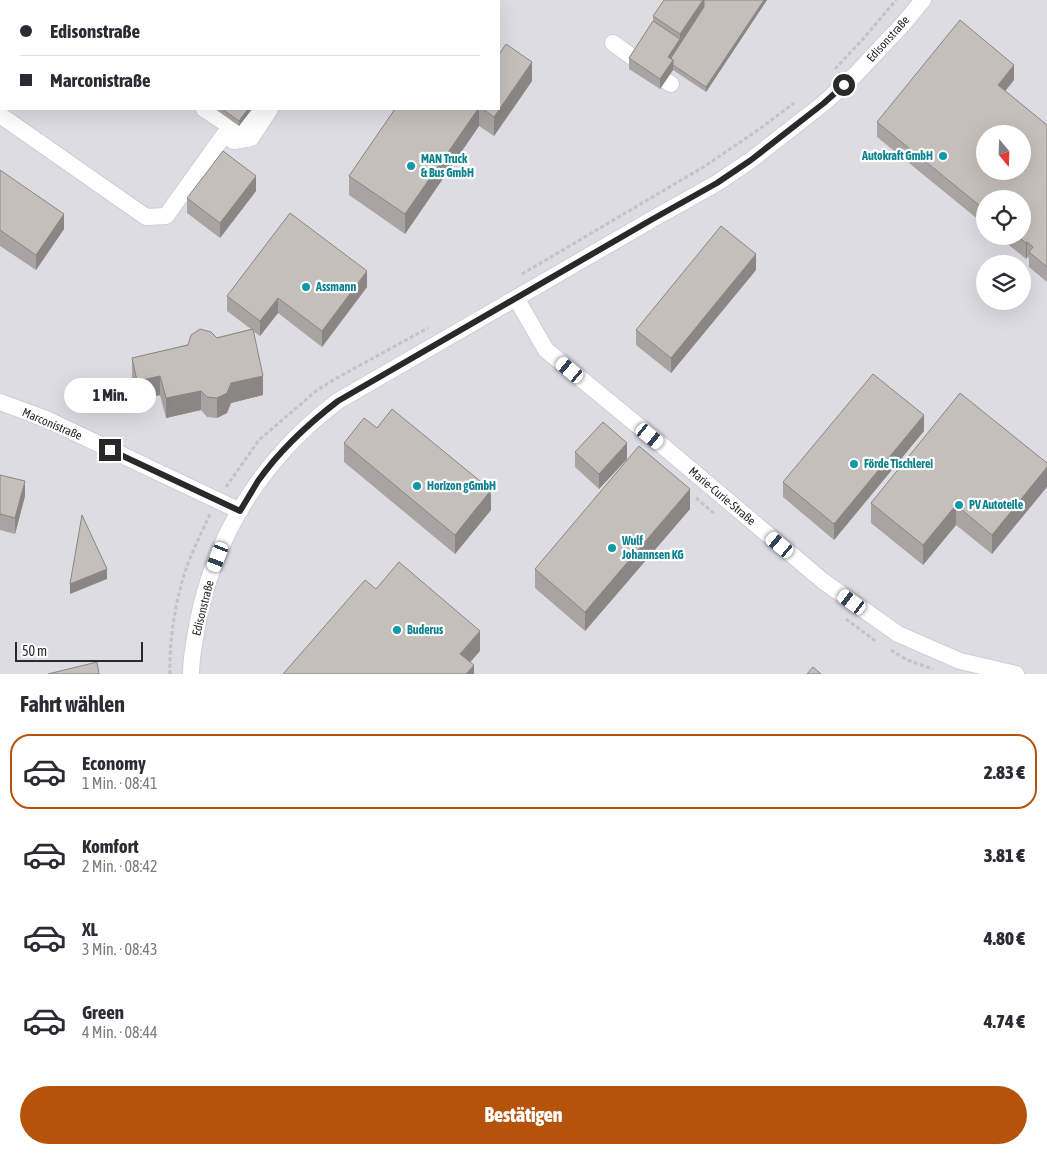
<!DOCTYPE html>
<html lang="de">
<head>
<meta charset="utf-8">
<style>
  body { margin:0; font-family:"Asap Condensed",sans-serif; background:#f2f2f3; color:#2b2b33; height:100vh; display:flex; flex-direction:column; font-size:19px; white-space:nowrap }
  * { box-sizing:border-box; margin:0 }
  p { font-size:16px; color:#7c7c81 }
  .icon { flex:none; width:28px; height:28px; fill:none; stroke:currentColor; stroke-width:2; stroke-linecap:round; stroke-linejoin:round }
  .map { position:relative; height:674px; overflow:hidden }
  .details { display:flex; flex-direction:column; background:#fff; flex:1 }
  .details>* { flex:none }
  .guide { position:absolute; left:0px; top:0px; width:500px; height:110px; box-shadow:0 5px 20px #0002; display:grid; align-content:center; height:110px; padding:0 20px; background:#fff }
  .needle { width:32px; rotate:161deg }
  .buttons { position:absolute; left:976px; top:125px; display:grid; gap:10px }
  .buttons a { display:grid; place-items:center; width:55px; height:55px; border-radius:50%; background:#fff; box-shadow:0 5px 20px #0002; font-size:25px }
  .scale { position:absolute; left:15px; bottom:12px; width:128px; box-sizing:border-box; padding-left:5px; border:2px solid #292929; border-top:0; font-size:14px; line-height:18px; white-space:nowrap; color:#292929; -webkit-text-stroke:4px #fff; paint-order:stroke }
  .end { position:absolute; width:22px; height:22px; margin:-11px; border:6px solid #292929; background:#fff; box-shadow:0 0 0 2px #fff }
  .from { border-radius:50% }
  .bubble { position:absolute; height:35px; border-radius:18px; background:#fff; box-shadow:0 5px 20px #0002; font-size:16px; font-weight:800; line-height:35px; text-align:center }
  .car { position:absolute; width:15px; height:30px; margin:-15px -8px; border-radius:6px; box-shadow:0 0 4px 1px #0007; background:linear-gradient(#fff 24%,#345 0 40%,#fff 0 76%,#345 0 86%,#fff 0) }
  .guide b { display:flex; align-items:center; gap:18px; height:48px; font-size:19px }
  .guide b+b { border-top:1px solid #e1e1e2 }
  .guide i { width:12px; height:12px; background:#2b2b33 }
  ul { padding:0; list-style:none }
  li { display:flex; align-items:center; gap:15px; height:75px; margin:0 10px 8px; padding:0 10px; border:2px solid transparent; border-radius:20px }
  li div { flex:1 }
  li b { display:block; font-size:19px }
  li em { font-style:normal; font-weight:800 }
  li.on { border-color:#b45309 }
  li>.icon { width:45px; height:45px; stroke-width:1.5 }
  h2 { padding:0 20px; font-size:22px; line-height:60px }
  .button { display:flex; gap:10px; margin-top:auto; padding:10px 20px }
  .button a { flex:1; height:58px; border-radius:30px; background:#b45309; color:#fff; font-size:20px; font-weight:800; line-height:58px; text-align:center }
  .map>svg:first-child { display:block }
</style>
</head>
<body>
<div class="map">
<svg width="1047" height="674" viewBox="0 0 1047 674">
  <rect width="100%" height="100%" fill="#eae2dc"/>
  <!-- industrial -->
  <path fill="#dddce3" fill-rule="evenodd" d="M 0,0 L 1047,0 L 1047,674 L 0,674 ZM 1,1 L 499,1 L 499,109 L 1,109 ZM 985,134 L 1022,134 L 1022,171 L 985,171 ZM 985,199 L 1022,199 L 1022,236 L 985,236 ZM 985,264 L 1022,264 L 1022,301 L 985,301 Z"/>
  <g fill="none" stroke-linecap="round" stroke-linejoin="round">
    <defs>
      <path id="minor" d="M 78,0 L 78,1
        M 329,0 L 329,1
        M 105,1 L 107,0
        M 188,1 L 189,0
        M 202,1 L 202,0
        M 343,1 L 344,0
        M 613,43 L 635,59
        M 666,81 L 671,84
        M 0,92 L 1,91
        M 204,109 L 236,130 L 246,126 L 258,109
        M 0,115 L 146,217 L 166,216 L 224,135
        M 225,135 L 234,141 L 251,138 L 270,109
        M 516,298 L 546,350 L 664,447 L 823,581 L 898,634 L 960,661 L 1016,674
        M 0,402 L 46,419 L 240,511
        M 191,674 C 191,656 195,639 198,621 C 216,531 265,456 338,401 L 651,220 L 717,183 L 751,160 L 824,103 L 855,75 L 904,23 L 923,0"/>
    </defs>
    <!-- minor casing -->
    <use href="#minor" stroke="#cacfd9" stroke-width="18"/>
    <!-- path -->
    <path stroke="#c3c3c3" stroke-width="3" stroke-dasharray="4 2.5" stroke-linecap="butt" d="M 835,69 L 863,39 L 896,0
      M 522,274 L 705,166 L 758,130 L 794,103
      M 226,487 L 259,440 L 316,391 L 335,379 L 428,328
      M 696,498 L 716,515
      M 846,619 L 877,642
      M 891,650 L 907,660 L 933,669
      M 170,674 C 169,645 174,610 182,582 C 188,559 200,536 210,514"/>
    <!-- minor -->
    <use href="#minor" stroke="#fff" stroke-width="16"/>
  </g>
  <!-- wall -->
  <path fill="#a9a4a1" d="M 767,0 L 706,92 L 673,70 L 660,89 L 629,69 L 629,58 L 653,21 L 653,16 Z
    M 1014,80 L 1005,91 L 1047,125 L 1047,282 L 1029,267 L 1029,258 L 1027,257 L 1026,259 L 998,236 L 1022,236 L 985,199 L 985,225 L 877,137 L 877,122 Z
    M 532,81 L 494,136 L 479,126 L 405,234 L 349,195 L 349,176 L 395,109 L 499,109 Z
    M 215,109 L 252,109 L 239,126 Z
    M 0,170 L 64,229 L 36,270 L 0,246 Z
    M 256,191 L 220,238 L 187,213 L 187,198 Z
    M 756,270 L 671,373 L 636,345 L 636,330 Z
    M 367,287 L 322,347 L 278,313 L 260,336 L 253,331 L 263,395 L 231,403 L 227,413 L 217,418 L 207,417 L 201,410 L 166,418 L 160,395 L 137,400 L 132,378 L 132,358 L 251,329 L 227,311 L 227,296 Z
    M 377,428 L 491,510 L 455,554 L 344,462 L 344,443 Z
    M 924,431 L 834,540 L 783,497 L 783,482 Z
    M 575,452 L 627,459 L 599,489 L 575,467 Z
    M 1047,463 L 992,554 L 956,525 L 923,565 L 871,523 L 871,503 Z
    M 0,475 L 25,496 L 15,534 L 0,530 Z
    M 690,509 L 585,631 L 535,588 L 535,569 Z"/>
  <!-- shaded-wall -->
  <path fill="#8a8683" d="M 703,0 L 704,0 L 704,12 L 673,60 L 673,70 L 660,89 L 660,79 L 668,57 L 680,39 L 680,34 Z
    M 764,0 L 767,0 L 706,92 L 706,87 Z
    M 532,62 L 532,81 L 494,136 L 494,117 Z
    M 1014,65 L 1014,80 L 998,100 L 998,85 Z
    M 248,109 L 252,109 L 239,126 L 239,121 Z
    M 478,109 L 479,109 L 479,126 L 405,234 L 405,214 Z
    M 256,176 L 256,191 L 220,238 L 220,223 Z
    M 64,214 L 64,229 L 36,270 L 36,255 Z
    M 1027,242 L 1027,257 L 1026,259 L 1026,243 Z
    M 756,254 L 756,270 L 671,373 L 671,358 Z
    M 367,271 L 367,287 L 322,347 L 322,331 Z
    M 278,298 L 278,313 L 260,336 L 260,321 Z
    M 160,376 L 160,395 L 137,400 L 137,381 Z
    M 263,376 L 263,395 L 231,403 L 227,413 L 217,418 L 217,398 L 231,383 Z
    M 201,391 L 201,410 L 166,418 L 166,398 Z
    M 924,415 L 924,431 L 834,540 L 834,524 Z
    M 627,443 L 627,459 L 599,489 L 599,474 Z
    M 1047,467 L 1047,487 L 992,554 L 992,535 Z
    M 25,481 L 25,496 L 15,534 L 15,518 Z
    M 690,489 L 690,509 L 585,631 L 585,612 Z
    M 491,490 L 491,510 L 455,554 L 455,535 Z
    M 956,505 L 956,525 L 923,565 L 923,545 Z
    M 107,569 L 107,579 L 70,594 L 70,584 Z
    M 480,631 L 480,651 L 460,674 L 460,654 Z
    M 474,665 L 474,674 L 466,674 Z"/>
  <!-- building -->
  <path fill="#c5bfbb" stroke="#8a8683" fill-rule="evenodd" d="M 207,0 L 282,0 L 283,1 L 206,1 Z
    M 664,0 L 703,0 L 680,34 L 653,16 Z
    M 704,0 L 764,0 L 706,87 L 673,65 L 673,60 L 671,58 L 704,7 Z
    M 960,20 L 1014,65 L 998,85 L 1047,125 L 1047,267 L 1029,252 L 1033,247 L 1027,242 L 1026,243 L 1017,236 L 1022,236 L 1022,199 L 985,199 L 985,210 L 877,122 ZM 985,134 L 1022,134 L 1022,171 L 985,171 Z
    M 653,21 L 680,39 L 668,57 L 673,60 L 660,79 L 629,58 Z
    M 506,44 L 532,62 L 494,117 L 483,109 L 499,109 L 499,52 L 500,53 Z
    M 222,109 L 248,109 L 239,121 Z
    M 395,109 L 478,109 L 405,214 L 349,176 Z
    M 223,151 L 256,176 L 220,223 L 187,198 Z
    M 0,170 L 64,214 L 36,255 L 0,230 Z
    M 290,213 L 367,271 L 322,331 L 278,298 L 260,321 L 227,296 Z
    M 721,226 L 756,254 L 671,358 L 636,330 Z
    M 200,329 L 211,332 L 217,338 L 253,329 L 263,376 L 231,383 L 227,393 L 217,398 L 207,397 L 201,391 L 166,398 L 160,376 L 137,381 L 132,358 L 188,345 L 191,335 Z
    M 873,374 L 924,415 L 834,524 L 783,482 Z
    M 960,393 L 1047,463 L 1047,467 L 992,535 L 956,505 L 923,545 L 871,503 Z
    M 392,409 L 491,490 L 455,535 L 344,443 L 364,418 L 377,428 Z
    M 603,422 L 627,443 L 599,474 L 575,452 Z
    M 639,446 L 690,489 L 585,612 L 535,569 Z
    M 0,475 L 25,481 L 15,518 L 0,514 Z
    M 82,515 L 107,569 L 70,584 Z
    M 399,562 L 480,631 L 460,654 L 474,665 L 466,674 L 283,674 L 365,580 L 376,589 Z
    M 97,662 L 99,674 L 48,674 Z
    M 813,667 L 821,674 L 807,674 Z"/>
  <g fill="none" stroke-linecap="round" stroke-linejoin="round">
    <!-- route -->
    <path stroke="#292929" stroke-width="6" d="M 110,450 L 240,511 C 246,501 252,491 258,481 C 280,450 308,424 338,401 L 651,220 L 717,183 L 751,160 L 824,103 L 844,85"/>
  </g>
  <!-- markers -->
  <g fill="#0f9aa8" stroke="#fff" stroke-width="2">
    <circle cx="943" cy="156" r="5"/>
    <circle cx="411" cy="166" r="5"/>
    <circle cx="306" cy="287" r="5"/>
    <circle cx="854" cy="464" r="5"/>
    <circle cx="417" cy="486" r="5"/>
    <circle cx="959" cy="505" r="5"/>
    <circle cx="612" cy="548" r="5"/>
    <circle cx="397" cy="630" r="5"/>
  </g>
  <g text-anchor="middle" stroke-width="4.5" stroke-linejoin="round" paint-order="stroke">
    <!-- street labels -->
    <g font-size="12" fill="#292929" stroke="#fff">
      <text transform="translate(888 39) rotate(-48)" y="4">Edisonstraße</text>
      <text transform="translate(52 424) rotate(23)" y="4">Marconistraße</text>
      <text transform="translate(722 496) rotate(40)" y="4">Marie-Curie-Straße</text>
      <text transform="translate(203 608) rotate(-76)" y="4">Edisonstraße</text>
    </g>
    <!-- culture labels -->
    <g font-size="12" font-weight="bold" fill="#0d838f" stroke="#fff" text-anchor="start">
      <text x="933" y="160" text-anchor="end">Autokraft GmbH</text>
      <text x="421" y="163">MAN Truck<tspan x="421" dy="14">&amp; Bus GmbH</tspan></text>
      <text x="316" y="291">Assmann</text>
      <text x="864" y="468">Förde Tischlerei</text>
      <text x="427" y="490">Horizon gGmbH</text>
      <text x="969" y="509">PV Autoteile</text>
      <text x="622" y="545">Wulf<tspan x="622" dy="14">Johannsen KG</tspan></text>
      <text x="407" y="634">Buderus</text>
    </g>
  </g>
</svg>
<div class="buttons">
<a><svg class="needle" viewBox="-14 -14 28 28"><path d="M0-13l5 13h-10z" fill="#e53935"/><path d="M0 13l5-13h-10z" fill="#7c7c81"/></svg></a>
<a><svg class="icon" aria-label="locate" viewBox="0 0 24 24"><circle cx="12" cy="12" r="6"/><path d="M12 2v4M12 18v4M2 12h4M18 12h4"/></svg></a>
<a><svg class="icon" aria-label="layers" viewBox="0 0 24 24"><path d="M12 4l9 5-9 5-9-5zM3 14l9 5 9-5"/></svg></a>
</div>
<div class="scale">50 m</div>
<i class="end from" style="left:844px;top:85px"></i>
<i class="end" style="left:110px;top:450px"></i>
<div class="bubble" style="left:64px;top:378px;width:92px">1 Min.</div>
<i class="car" style="left:570px;top:370px;rotate:310deg"></i>
<i class="car" style="left:650px;top:436px;rotate:129deg"></i>
<i class="car" style="left:780px;top:545px;rotate:310deg"></i>
<i class="car" style="left:218px;top:557px;rotate:201deg"></i>
<i class="car" style="left:852px;top:602px;rotate:306deg"></i>
<div class="guide">
<b><i class="from"></i>Edisonstraße</b>
<b><i></i>Marconistraße</b>
</div>
</div>
<section class="details">
<h2>Fahrt wählen</h2>
<ul>
<li class="on"><svg class="icon" aria-label="car" viewBox="0 0 24 24"><path d="M5 17H2v-5l4-1 3-4h7l3 4 3 1v5h-3M9 17h6M6 11h13"/><circle cx="7" cy="17" r="2"/><circle cx="17" cy="17" r="2"/></svg><div><b>Economy</b><p>1 Min. · 08:41</p></div><em>2.83 €</em></li>
<li><svg class="icon" aria-label="car" viewBox="0 0 24 24"><path d="M5 17H2v-5l4-1 3-4h7l3 4 3 1v5h-3M9 17h6M6 11h13"/><circle cx="7" cy="17" r="2"/><circle cx="17" cy="17" r="2"/></svg><div><b>Komfort</b><p>2 Min. · 08:42</p></div><em>3.81 €</em></li>
<li><svg class="icon" aria-label="car" viewBox="0 0 24 24"><path d="M5 17H2v-5l4-1 3-4h7l3 4 3 1v5h-3M9 17h6M6 11h13"/><circle cx="7" cy="17" r="2"/><circle cx="17" cy="17" r="2"/></svg><div><b>XL</b><p>3 Min. · 08:43</p></div><em>4.80 €</em></li>
<li><svg class="icon" aria-label="car" viewBox="0 0 24 24"><path d="M5 17H2v-5l4-1 3-4h7l3 4 3 1v5h-3M9 17h6M6 11h13"/><circle cx="7" cy="17" r="2"/><circle cx="17" cy="17" r="2"/></svg><div><b>Green</b><p>4 Min. · 08:44</p></div><em>4.74 €</em></li>
</ul>
<div class="button"><a>Bestätigen</a></div>
</section>
</body>
</html>
